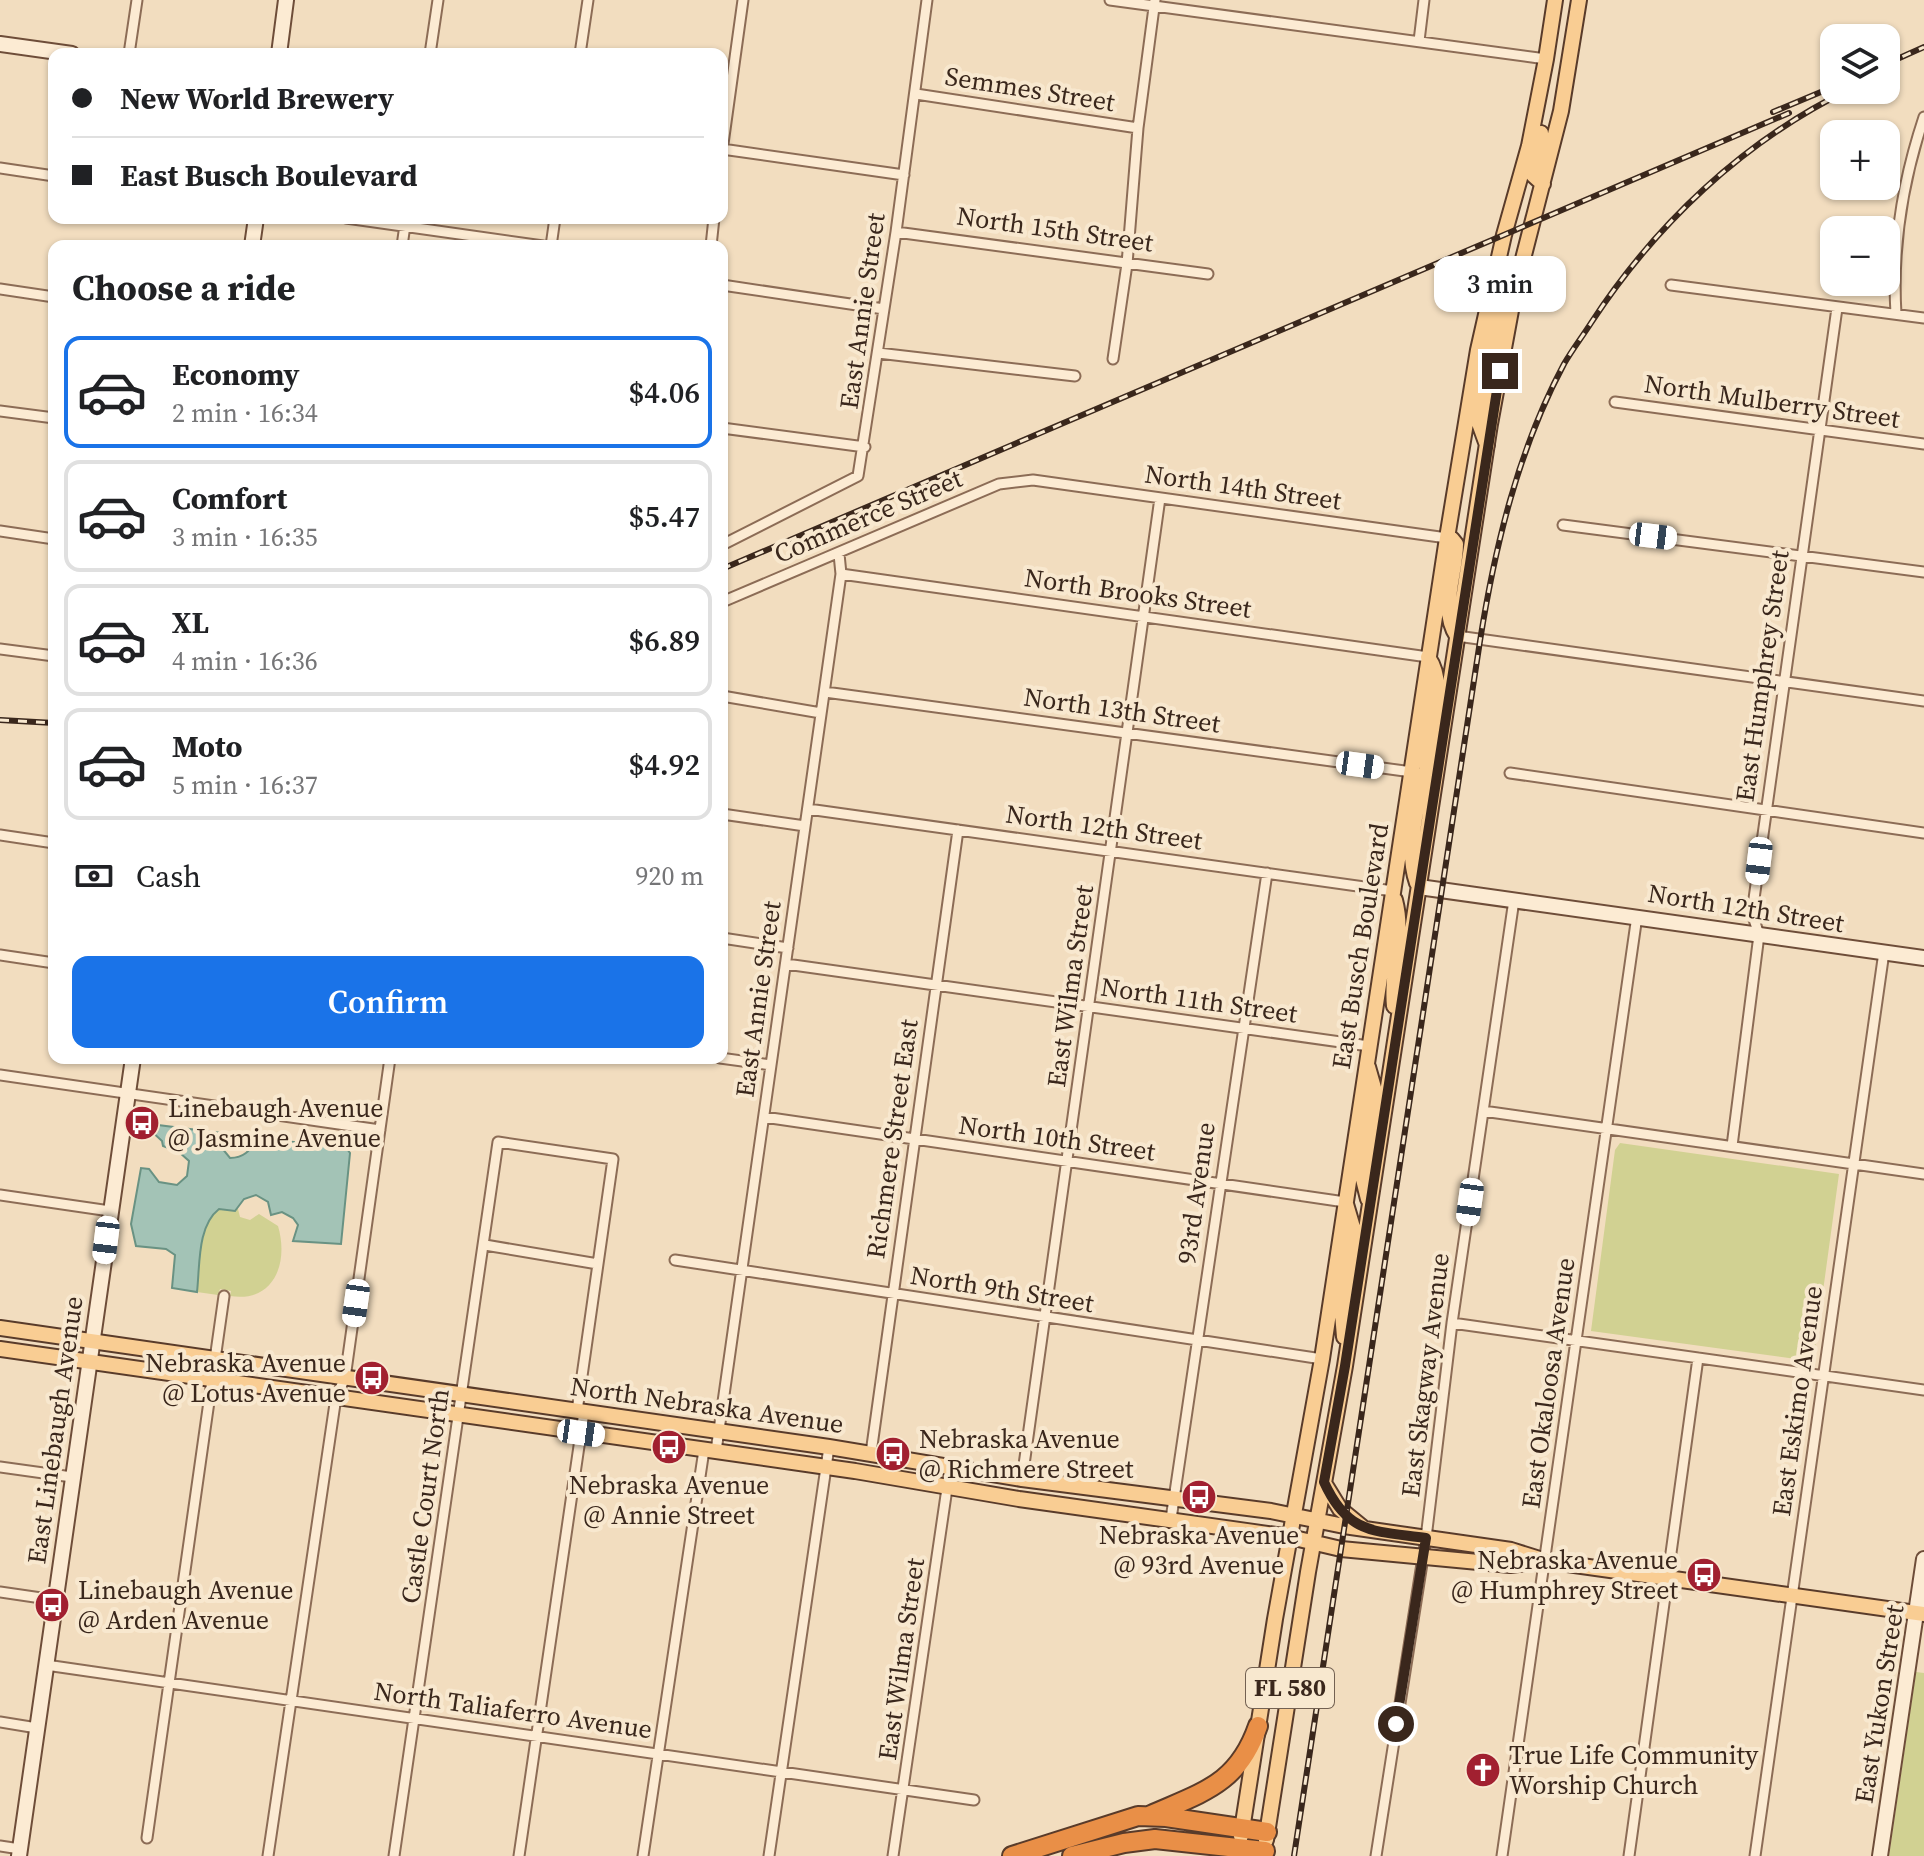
<!DOCTYPE html>
<html lang="en">
<head>
<meta charset="utf-8">
<style>
  body { margin:0; font-family:"Source Serif 4",serif; background:#f6f6f6; color:#202124; height:100vh; display:flex; flex-direction:column; font-size:30px; white-space:nowrap }
  * { box-sizing:border-box; margin:0 }
  p { font-size:26px; color:#757577 }
  .icon { flex:none; width:44px; height:44px; fill:none; stroke:currentColor; stroke-width:2; stroke-linecap:round; stroke-linejoin:round }
  .map { position:relative; flex:1; overflow:hidden }
  .sheet { position:absolute; left:48px; top:240px; width:680px; height:824px; display:flex; flex-direction:column; background:#fff; border-radius:16px; box-shadow:0 2px 6px #0004 }
  .sheet>* { flex:none }
  .banner { position:absolute; left:48px; top:48px; width:680px; height:176px; border-radius:16px; box-shadow:0 2px 6px #0004; display:grid; align-content:center; height:176px; padding:0 24px; background:#fff }
  .controls { position:absolute; left:1820px; top:24px; display:grid; gap:16px }
  .controls a { display:grid; place-items:center; width:80px; height:80px; border-radius:16px; background:#fff; box-shadow:0 2px 6px #0004; font-size:40px }
  .end { position:absolute; width:36px; height:36px; margin:-18px; border:10px solid #3a271c; background:#fff; box-shadow:0 0 0 4px #fff }
  .from { border-radius:50% }
  .bubble { position:absolute; height:56px; border-radius:16px; background:#fff; box-shadow:0 2px 6px #0004; font-size:26px; font-weight:600; line-height:56px; text-align:center }
  .car { position:absolute; width:24px; height:48px; margin:-24px -12px; border-radius:10px; box-shadow:0 0 6px 2px #0007; background:linear-gradient(#fff 24%,#345 0 40%,#fff 0 76%,#345 0 86%,#fff 0) }
  .banner b { display:flex; align-items:center; gap:28px; height:76px; font-size:30px }
  .banner b+b { border-top:2px solid #e0e0e0 }
  .banner i { width:20px; height:20px; background:#202124 }
  ul { padding:0; list-style:none }
  li { display:flex; align-items:center; gap:24px; height:112px; margin:0 16px 12px; padding:0 8px; border:4px solid #e0e0e0; border-radius:16px }
  li div { flex:1 }
  li b { display:block; font-size:30px }
  li em { font-style:normal; font-weight:600 }
  li.on { border-color:#1a73e8 }
  li>.icon { width:72px; height:72px; stroke-width:1.5 }
  h2 { padding:0 24px; font-size:36px; line-height:96px }
  .pay { display:flex; align-items:center; gap:20px; height:88px; padding:0 24px; font-size:30px }
  .pay p { margin-inline-start:auto }
  .button { display:flex; gap:16px; margin-top:auto; padding:16px 24px }
  .button a { flex:1; height:92px; border-radius:16px; background:#1a73e8; color:#fff; font-size:32px; font-weight:600; line-height:92px; text-align:center }
  .map>svg:first-child { display:block }
</style>
</head>
<body>
<div class="map">
<svg width="1924" height="1856" viewBox="0 0 1924 1856">
  <rect width="100%" height="100%" fill="#f2ddbf"/>
  <!-- green -->
  <path fill="#d1d192" d="M 1620,1143 L 1839,1174 L 1814,1357 L 1811,1361 L 1591,1331 L 1615,1150 Z
    M 219,1209 L 238,1209 L 240,1217 L 250,1220 L 259,1214 L 278,1226 C 289,1263 274,1303 230,1296 L 231,1291 L 220,1289 L 218,1295 L 197,1292 C 200,1266 197,1226 219,1209 Z
    M 1916,1672 L 1924,1673 L 1924,1856 L 1889,1856 Z"/>
  <!-- water -->
  <path fill="#a3c3b6" stroke="#699283" stroke-width="2" d="M 150,1124 L 221,1133 L 221,1147 L 230,1158 C 244,1158 252,1150 256,1137 L 347,1149 L 350,1153 L 341,1244 L 293,1241 L 298,1225 L 293,1218 L 282,1212 L 271,1215 L 268,1202 L 256,1195 L 244,1199 L 235,1211 L 219,1209 C 197,1226 200,1266 197,1292 L 172,1288 L 175,1255 L 166,1249 L 136,1246 L 131,1224 L 141,1168 L 149,1169 L 159,1182 L 177,1185 L 187,1176 L 189,1161 L 179,1152 L 163,1146 L 162,1141 L 149,1129 Z"/>
  <g fill="none" stroke-linecap="round" stroke-linejoin="round">
    <defs>
      <path id="street" d="M 1110,0 L 1546,59
        M 1419,41 L 1424,0
        M 129,54 L 137,0
        M 430,54 L 438,0
        M 580,54 L 588,0
        M 916,94 L 1138,128
        M 722,149 L 904,175
        M 722,151 L 743,0
        M 0,168 L 54,176
        M 346,218 L 543,246
        M 896,232 L 1208,274
        M 402,246 L 406,218
        M 551,246 L 555,218
        M 711,246 L 714,218
        M 722,285 L 884,309
        M 1671,285 L 1924,318
        M 0,289 L 54,297
        M 1896,314 C 1892,248 1903,180 1924,117
        M 878,353 L 1075,376
        M 1113,359 L 1127,264 L 1138,128 L 1155,0
        M 1615,402 L 1924,444
        M 0,411 L 54,418
        M 722,428 L 865,447
        M 1563,525 L 1924,572
        M 0,531 L 54,539
        M 722,545 L 858,476 L 896,232 L 927,0
        M 841,574 L 1428,657
        M 722,602 L 999,484 L 1033,480 L 1447,538
        M 1457,636 L 1924,701
        M 0,649 L 54,656
        M 825,692 L 1412,772
        M 722,696 L 821,713
        M 1510,773 L 1924,833
        M 808,809 L 1393,891
        M 722,814 L 805,826
        M 0,835 L 54,843
        M 722,938 L 788,948
        M 0,955 L 54,963
        M 786,964 L 1369,1046
        M 720,1058 L 771,1065
        M 0,1075 L 380,1130
        M 1483,1111 L 1924,1174
        M 764,1117 L 1345,1202
        M 1732,1146 L 1759,935 L 1752,913 L 1837,308
        M 0,1195 L 110,1211
        M 485,1245 L 598,1264
        M 675,1260 L 1322,1359
        M 1452,1323 L 1924,1390
        M 716,1451 L 841,574 L 839,554
        M 871,1453 L 958,830
        M 0,1467 L 72,1477
        M 1022,1479 L 1160,498
        M 1171,1519 L 1267,873
        M 0,1592 L 55,1600
        M 46,1665 L 974,1800
        M 0,1722 L 37,1728
        M 147,1838 L 224,1296
        M 0,1846 L 20,1849
        M 268,1856 L 336,1397 L 345,1378 L 390,1058
        M 394,1856 L 498,1142 L 613,1159 L 577,1411
        M 519,1856 L 584,1412
        M 643,1856 L 704,1450
        M 769,1856 L 829,1447
        M 893,1856 L 950,1468
        M 1376,1856 L 1426,1538 L 1452,1323 L 1514,900
        M 1502,1856 L 1637,916
        M 1629,1856 L 1698,1358
        M 1755,1856 L 1884,952"/>
      <path id="secondary" d="M 0,44 L 72,54
        M 279,54 L 286,0
        M 252,246 L 256,218
        M 1419,887 L 1924,958
        M 19,1856 L 133,1058
        M 1880,1856 L 1924,1559"/>
      <path id="primary" d="M 1541,133 L 1533,175 L 1543,184
        M 1487,445 L 1479,423 L 1499,305 L 1499,297 L 1492,289
        M 1447,538 L 1452,539 L 1456,544 C 1456,575 1439,609 1457,636
        M 1428,657 C 1450,689 1425,728 1426,764 C 1426,773 1429,782 1431,790
        M 1413,772 L 1419,779 L 1420,789 C 1415,822 1406,851 1417,883
        M 1394,1006 C 1390,969 1405,937 1395,900
        M 1368,1199 L 1362,1175 L 1374,1088 L 1368,1067
        M 0,1328 L 829,1447 L 1022,1479 L 1271,1511 L 1344,1526 L 1511,1550 L 1546,1561 L 1924,1614
        M 1344,1337 L 1342,1313 L 1354,1231 L 1346,1204
        M 0,1349 L 855,1471 L 1019,1499 L 1290,1537 L 1341,1549 L 1510,1565 L 1538,1562
        M 1324,1483 L 1340,1509 L 1362,1527
        M 1241,1836 L 1275,1619 L 1322,1359 L 1447,538 L 1478,350 L 1504,235 L 1529,146 L 1546,59 L 1555,0
        M 1266,1840 L 1308,1572 L 1345,1366 L 1490,424 L 1514,294 L 1561,111 L 1579,0"/>
      <path id="highway" d="M 1151,1815 C 1203,1792 1238,1784 1258,1726
        M 1012,1856 L 1138,1816 L 1166,1817 L 1267,1832
        M 1072,1856 L 1124,1843 L 1155,1839 L 1265,1851"/>
    </defs>
    <!-- street casing -->
    <use href="#street" stroke="#8c6c56" stroke-width="13"/>
    <!-- secondary casing -->
    <use href="#secondary" stroke="#6e4d39" stroke-width="18"/>
    <!-- primary casing -->
    <use href="#primary" stroke="#593b2a" stroke-width="18"/>
    <!-- highway casing -->
    <use href="#highway" stroke="#593b2a" stroke-width="22"/>
    <!-- street -->
    <use href="#street" stroke="#fcebd3" stroke-width="9"/>
    <!-- secondary -->
    <use href="#secondary" stroke="#fcebd3" stroke-width="14"/>
    <!-- primary -->
    <use href="#primary" stroke="#f9cd93" stroke-width="14"/>
    <!-- highway -->
    <use href="#highway" stroke="#e98f47" stroke-width="18"/>
    <defs>
      <path id="rail" d="M 1886,64 L 1924,47
        M 1773,112 L 1828,89
        M 722,569 L 1789,113
        M 0,720 L 54,723
        M 1294,1856 L 1480,641 C 1495,546 1518,450 1564,364 C 1572,350 1582,337 1591,323 C 1655,225 1742,142 1848,90"/>
    </defs>
    <!-- rail casing -->
    <use href="#rail" stroke="#3a271c" stroke-width="6"/>
    <!-- rail -->
    <use href="#rail" stroke="#f8e8cf" stroke-width="3" stroke-dasharray="9" stroke-linecap="butt"/>
  </g>
  <g fill="none" stroke-linecap="round" stroke-linejoin="round">
    <!-- route -->
    <path stroke="#3a271c" stroke-width="10" d="M 1396,1724 L 1426,1538 C 1375,1531 1348,1535 1324,1482 L 1345,1366 L 1500,371"/>
  </g>
  <!-- icons -->
  <defs>
    <symbol id="bus-disc" viewBox="-11 -11 22 22"><circle r="9.5" fill="#a12030" stroke="#f8e8cf"/><path d="M-5-6H5V4H4V6H2V4H-2V6H-4V4H-5ZM-3.5-4V0h7V-4ZM-3.5 1.2v1.5H-2V1.2ZM2 1.2v1.5H3.5V1.2Z" fill="#fff"/></symbol>
    <symbol id="church-disc" viewBox="-11 -11 22 22"><circle r="9.5" fill="#a12030" stroke="#f8e8cf"/><path d="M-1.2-6h2.4v3.5h3.3v2.4h-3.3V6h-2.4V-.1h-3.3v-2.4h3.3Z" fill="#fff"/></symbol>
  </defs>
  <g fill-rule="evenodd">
    <use href="#bus-disc" x="122" y="1103" width="40" height="40"/>
    <use href="#bus-disc" x="352" y="1358" width="40" height="40"/>
    <use href="#bus-disc" x="649" y="1427" width="40" height="40"/>
    <use href="#bus-disc" x="873" y="1434" width="40" height="40"/>
    <use href="#bus-disc" x="1179" y="1477" width="40" height="40"/>
    <use href="#bus-disc" x="1684" y="1555" width="40" height="40"/>
    <use href="#bus-disc" x="32" y="1585" width="40" height="40"/>
    <use href="#church-disc" x="1463" y="1750" width="40" height="40"/>
  </g>
  <g text-anchor="middle" stroke-width="8" stroke-linejoin="round" paint-order="stroke">
    <!-- shield labels -->
    <rect fill="#f8e8cf" stroke="#736152" stroke-width="2" x="1246" y="1668" width="88" height="40" rx="6"/>
    <g font-size="24" font-weight="bold" fill="#3a271c">
      <text x="1290" y="1696">FL 580</text>
    </g>
    <!-- street labels -->
    <g font-size="26" fill="#3a271c" stroke="#f8e8cf">
      <text transform="translate(1030 89) rotate(9)" y="9">Semmes Street</text>
      <text transform="translate(1055 229) rotate(8)" y="9">North 15th Street</text>
      <text transform="translate(862 311) rotate(-82)" y="9">East Annie Street</text>
      <text transform="translate(1772 401) rotate(8)" y="9">North Mulberry Street</text>
      <text transform="translate(1243 487) rotate(8)" y="9">North 14th Street</text>
      <text transform="translate(868 516) rotate(-23)" y="9">Commerce Street</text>
      <text transform="translate(1138 593) rotate(8)" y="9">North Brooks Street</text>
      <text transform="translate(1762 676) rotate(-82)" y="9">East Humphrey Street</text>
      <text transform="translate(1122 710) rotate(8)" y="9">North 13th Street</text>
      <text transform="translate(1104 827) rotate(8)" y="9">North 12th Street</text>
      <text transform="translate(1746 908) rotate(9)" y="9">North 12th Street</text>
      <text transform="translate(1360 946) rotate(-81)" y="9">East Busch Boulevard</text>
      <text transform="translate(1070 986) rotate(-82)" y="9">East Wilma Street</text>
      <text transform="translate(758 999) rotate(-82)" y="9">East Annie Street</text>
      <text transform="translate(1199 1000) rotate(8)" y="9">North 11th Street</text>
      <text transform="translate(1057 1138) rotate(8)" y="9">North 10th Street</text>
      <text transform="translate(892 1139) rotate(-82)" y="9">Richmere Street East</text>
      <text transform="translate(1196 1193) rotate(-82)" y="9">93rd Avenue</text>
      <text transform="translate(1002 1289) rotate(9)" y="9">North 9th Street</text>
      <text transform="translate(1425 1375) rotate(-83)" y="9">East Skagway Avenue</text>
      <text transform="translate(1548 1383) rotate(-82)" y="9">East Okaloosa Avenue</text>
      <text transform="translate(1797 1401) rotate(-82)" y="9">East Eskimo Avenue</text>
      <text transform="translate(707 1405) rotate(8)" y="9">North Nebraska Avenue</text>
      <text transform="translate(55 1430) rotate(-82)" y="9">East Linebaugh Avenue</text>
      <text transform="translate(425 1496) rotate(-82)" y="9">Castle Court North</text>
      <text transform="translate(901 1659) rotate(-82)" y="9">East Wilma Street</text>
      <text transform="translate(1879 1704) rotate(-81)" y="9">East Yukon Street</text>
      <text transform="translate(513 1710) rotate(8)" y="9">North Taliaferro Avenue</text>
    </g>
    <!-- poi labels -->
    <g font-size="26" fill="#3a271c" stroke="#f8e8cf" text-anchor="start">
      <text x="168" y="1117">Linebaugh Avenue<tspan x="168" dy="30">@ Jasmine Avenue</tspan></text>
      <text x="346" y="1372" text-anchor="end">Nebraska Avenue<tspan x="346" dy="30">@ Lotus Avenue</tspan></text>
      <text x="919" y="1448">Nebraska Avenue<tspan x="919" dy="30">@ Richmere Street</tspan></text>
      <text x="669" y="1494" text-anchor="middle">Nebraska Avenue<tspan x="669" dy="30">@ Annie Street</tspan></text>
      <text x="1199" y="1544" text-anchor="middle">Nebraska Avenue<tspan x="1199" dy="30">@ 93rd Avenue</tspan></text>
      <text x="1678" y="1569" text-anchor="end">Nebraska Avenue<tspan x="1678" dy="30">@ Humphrey Street</tspan></text>
      <text x="78" y="1599">Linebaugh Avenue<tspan x="78" dy="30">@ Arden Avenue</tspan></text>
      <text x="1509" y="1764">True Life Community<tspan x="1509" dy="30">Worship Church</tspan></text>
    </g>
  </g>
</svg>
<div class="controls">
<a><svg class="icon" aria-label="layers" viewBox="0 0 24 24"><path d="M12 4l9 5-9 5-9-5zM3 14l9 5 9-5"/></svg></a>
<a>+</a>
<a>−</a>
</div>
<i class="end from" style="left:1396px;top:1724px"></i>
<i class="end" style="left:1500px;top:371px"></i>
<div class="bubble" style="left:1434px;top:256px;width:132px">3 min</div>
<i class="car" style="left:1653px;top:536px;rotate:97deg"></i>
<i class="car" style="left:1360px;top:765px;rotate:98deg"></i>
<i class="car" style="left:1759px;top:861px;rotate:187deg"></i>
<i class="car" style="left:1470px;top:1202px;rotate:188deg"></i>
<i class="car" style="left:106px;top:1240px;rotate:187deg"></i>
<i class="car" style="left:356px;top:1303px;rotate:188deg"></i>
<i class="car" style="left:581px;top:1433px;rotate:98deg"></i>
<div class="banner">
<b><i class="from"></i>New World Brewery</b>
<b><i></i>East Busch Boulevard</b>
</div>
<section class="sheet">
<h2>Choose a ride</h2>
<ul>
<li class="on"><svg class="icon" aria-label="car" viewBox="0 0 24 24"><path d="M5 17H2v-5l4-1 3-4h7l3 4 3 1v5h-3M9 17h6M6 11h13"/><circle cx="7" cy="17" r="2"/><circle cx="17" cy="17" r="2"/></svg><div><b>Economy</b><p>2 min · 16:34</p></div><em>$4.06</em></li>
<li><svg class="icon" aria-label="car" viewBox="0 0 24 24"><path d="M5 17H2v-5l4-1 3-4h7l3 4 3 1v5h-3M9 17h6M6 11h13"/><circle cx="7" cy="17" r="2"/><circle cx="17" cy="17" r="2"/></svg><div><b>Comfort</b><p>3 min · 16:35</p></div><em>$5.47</em></li>
<li><svg class="icon" aria-label="car" viewBox="0 0 24 24"><path d="M5 17H2v-5l4-1 3-4h7l3 4 3 1v5h-3M9 17h6M6 11h13"/><circle cx="7" cy="17" r="2"/><circle cx="17" cy="17" r="2"/></svg><div><b>XL</b><p>4 min · 16:36</p></div><em>$6.89</em></li>
<li><svg class="icon" aria-label="car" viewBox="0 0 24 24"><path d="M5 17H2v-5l4-1 3-4h7l3 4 3 1v5h-3M9 17h6M6 11h13"/><circle cx="7" cy="17" r="2"/><circle cx="17" cy="17" r="2"/></svg><div><b>Moto</b><p>5 min · 16:37</p></div><em>$4.92</em></li>
</ul>
<div class="pay"><svg class="icon" aria-label="cash" viewBox="0 0 24 24"><path d="M3 7h18v10H3z"/><circle cx="12" cy="12" r="2"/></svg>Cash<p>920 m</p></div>
<div class="button"><a>Confirm</a></div>
</section>
</div>
</body>
</html>
